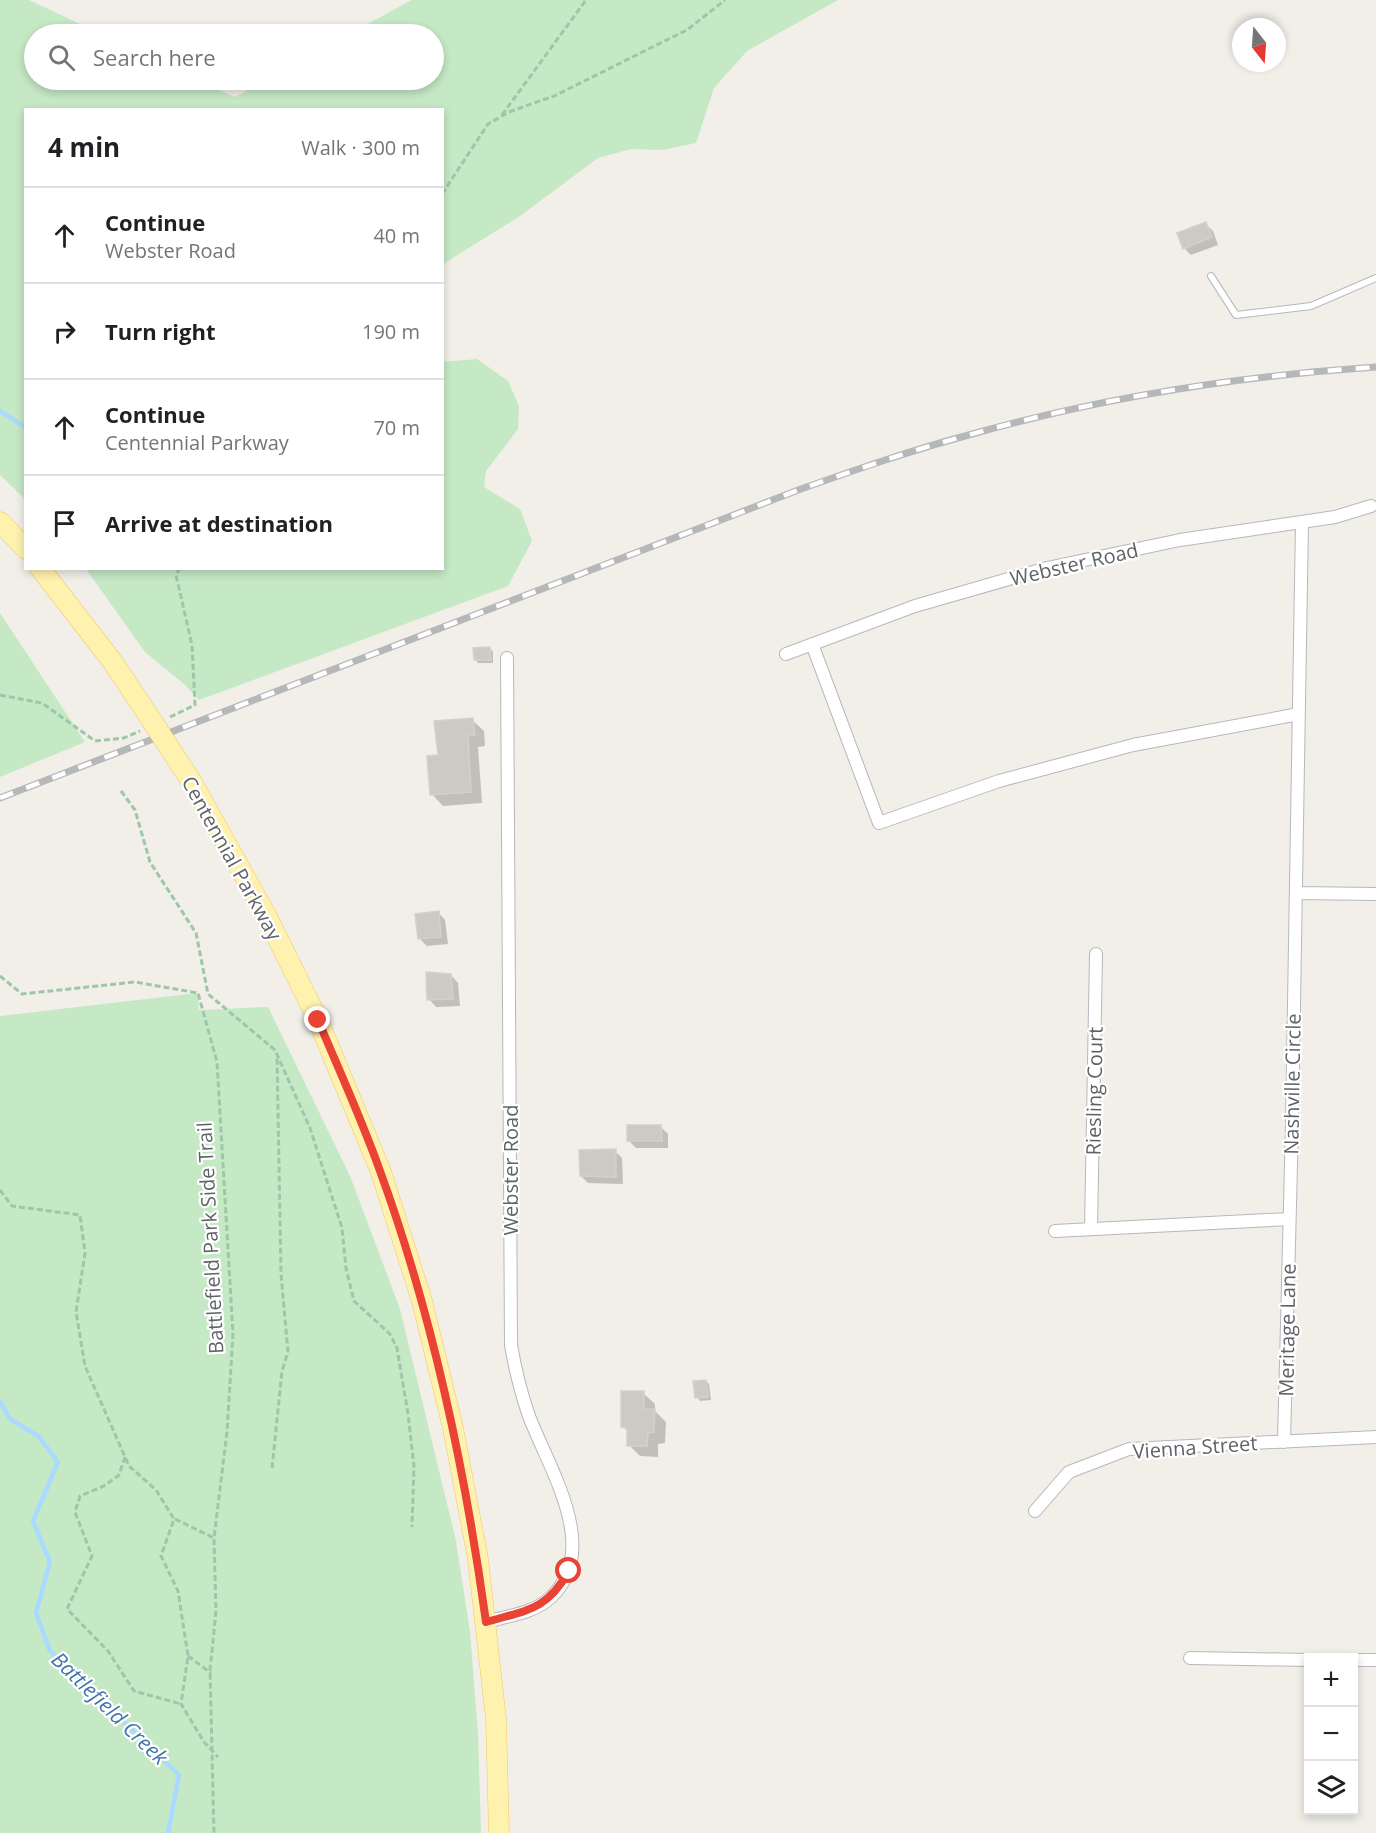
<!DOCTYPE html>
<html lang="en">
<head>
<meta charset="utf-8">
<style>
	body { margin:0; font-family:"Open Sans",sans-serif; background:#f2f2f2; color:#202124 }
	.controls { position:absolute; right:18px; bottom:18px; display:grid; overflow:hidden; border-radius:0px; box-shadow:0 3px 9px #0003 }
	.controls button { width:54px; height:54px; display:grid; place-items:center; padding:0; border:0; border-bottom:2px solid #e0e0e0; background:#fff; color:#202124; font:30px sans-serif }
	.compass { position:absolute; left:1232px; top:18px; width:54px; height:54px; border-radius:50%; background:#fff; box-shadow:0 3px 9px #0003; rotate:163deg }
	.stop { position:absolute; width:18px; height:18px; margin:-14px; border:4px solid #ea4335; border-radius:50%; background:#fff }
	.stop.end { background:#ea4335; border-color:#fff; box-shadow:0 2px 6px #0008 }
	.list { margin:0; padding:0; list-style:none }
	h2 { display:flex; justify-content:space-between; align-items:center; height:78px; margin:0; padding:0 24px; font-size:26px }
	h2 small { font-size:20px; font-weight:400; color:#757577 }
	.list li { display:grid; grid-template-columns:39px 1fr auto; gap:18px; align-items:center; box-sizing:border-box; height:96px; padding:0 24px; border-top:2px solid #e0e0e0 }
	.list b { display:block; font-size:22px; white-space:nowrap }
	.list p { margin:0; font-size:20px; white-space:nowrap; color:#757577 }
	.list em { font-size:20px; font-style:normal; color:#757577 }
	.icon { flex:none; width:33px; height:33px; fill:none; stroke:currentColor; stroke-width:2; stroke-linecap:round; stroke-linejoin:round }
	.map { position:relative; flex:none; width:1376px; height:1833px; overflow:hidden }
	.search { position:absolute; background:#fff; box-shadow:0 3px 9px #0003; left:24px; top:24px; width:420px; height:66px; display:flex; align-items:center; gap:15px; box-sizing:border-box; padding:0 21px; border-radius:33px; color:#757577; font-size:22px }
	.panel { position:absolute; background:#fff; box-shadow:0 3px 9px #0003; left:24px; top:108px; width:420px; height:462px; border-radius:0px }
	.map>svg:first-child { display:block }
	.green { fill:#c5e8c5 }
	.shadow { fill:#0003 }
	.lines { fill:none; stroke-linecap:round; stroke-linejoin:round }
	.stream { stroke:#aadaff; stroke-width:4.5 }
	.building { fill:#cccac5; stroke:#d6d1c6; stroke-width:1.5 }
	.service-casing { stroke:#b5b8bc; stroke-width:8 }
	.minor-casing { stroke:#b5b8bc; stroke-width:14 }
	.primary-casing { stroke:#f2c960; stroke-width:21 }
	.path { stroke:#9cc7a9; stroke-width:3; stroke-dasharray:6 3; stroke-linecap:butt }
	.service { stroke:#fff; stroke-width:6 }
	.minor { stroke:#fff; stroke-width:12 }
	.primary { stroke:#fff2af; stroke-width:20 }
	.rail-casing { stroke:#b6b7b8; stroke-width:7 }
	.rail { stroke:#fff; stroke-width:4.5; stroke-dasharray:14; stroke-linecap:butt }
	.primary-bridge-casing { stroke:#f2c960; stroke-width:21; stroke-linecap:butt }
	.primary-bridge { stroke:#fff2af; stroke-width:20 }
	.route { stroke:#ea4335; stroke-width:8 }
	.labels { text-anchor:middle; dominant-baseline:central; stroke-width:4.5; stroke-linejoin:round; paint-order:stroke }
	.street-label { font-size:20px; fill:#5f6368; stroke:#fff }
	.water-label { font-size:21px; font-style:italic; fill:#4174aa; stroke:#fff }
</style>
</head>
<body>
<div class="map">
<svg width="1376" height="1833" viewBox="0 0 1376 1833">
	<rect width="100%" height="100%" fill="#f1efe8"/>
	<path class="green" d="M0 0H29L101 34H34V80H195L235 97 267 80H434V34H349L412 0H838L747 51 714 88 696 143 663 150 631 149 598 158 520 216 443 264 442 110H26L25 499 0 475Z
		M477 359 508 381 519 406 518 429 486 471 484 487 520 509 532 541 508 586 199 700 184 684 145 652 86 569 442 568 443 362Z
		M0 613 85 742 0 777Z
		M198 993 199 1010 268 1007 350 1176 400 1309 456 1541 470 1632 478 1734 481 1833H0V1016Z"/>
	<path class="shadow" d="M1206 224 1213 231 1218 245 1191 255 1184 248Z
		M490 648 493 652V663H478L475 659Z
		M472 720 484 731 485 746 478 747 482 803 443 806 432 794 440 756Z
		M438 912 445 920 448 944 427 946 420 939Z
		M451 975 458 983 460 1006 436 1007 429 999Z
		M661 1127 668 1134V1148H636L629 1141Z
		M615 1151 622 1158 623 1184 588 1183 581 1176Z
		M706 1381 709 1384 711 1400 700 1401 697 1397Z
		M643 1393 655 1404V1411L666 1422 665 1443 658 1444V1457L640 1456 629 1445 628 1432 623 1426Z"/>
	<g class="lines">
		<path class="stream" d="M0 411 26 428
			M0 1401 9 1418 39 1437 58 1462 33 1521 50 1562 36 1613 50 1651 179 1775 168 1833"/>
	</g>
	<path class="building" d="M1206 222 1212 237 1183 249 1177 233Z
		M490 647 491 660H474L473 648Z
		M473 718 475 735 468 736 471 792 430 795 427 756 438 755 434 721Z
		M439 911 441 937 418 939 415 914Z
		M426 972 451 974 453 999 427 1000Z
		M627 1125H661L662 1141H627Z
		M616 1149V1177L580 1176 579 1150Z
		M706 1380 708 1397 695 1398 693 1381Z
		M621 1391H644V1409H655L654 1432 648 1433 647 1446H627V1428L621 1427Z"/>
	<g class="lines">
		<g class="service-casing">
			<path id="service" d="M1211 276 1236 315 1311 306 1376 278"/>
		</g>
		<g class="minor-casing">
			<path id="minor" d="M812 644 879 823 999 781 1133 745 1299 714
				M786 654 915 606 1047 568 1180 540 1335 517 1371 506
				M1296 893 1376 894
				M1091 1229 1096 954
				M1055 1231 1289 1219
				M1284 1442 1292 1125 1302 522
				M1035 1511 1069 1472 1129 1449 1376 1437
				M486 1622C507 1616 534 1613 550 1598 603 1550 548 1467 529 1416 521 1393 515 1369 511 1345L507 658
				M1190 1658 1308 1660
				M1354 1660H1376"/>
		</g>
		<g class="primary-casing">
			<path id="primary" d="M0 522 26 549
				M40 568 112 661 150 718
				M193 784 266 915 318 1020 381 1172 422 1301 453 1428 478 1559 496 1719 499 1833"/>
		</g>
		<path class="path" d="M502 115 586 0
			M442 194 488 124 509 112 554 96 687 30 725 0
			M0 695 42 703 95 741 124 738 140 731
			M170 717 195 705 192 645 176 575 180 568
			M121 791 135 810 150 862 196 933 208 994 275 1050 310 1128 342 1228 346 1268 354 1301 390 1334 397 1348 408 1414 414 1466 412 1527
			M0 976 22 994 135 982 198 993 217 1062 233 1334 227 1432 214 1538 216 1611 210 1670 214 1833
			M0 1190 12 1206 80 1215 85 1253 76 1312 85 1366 129 1466 156 1490 174 1519 161 1556 178 1591 188 1656 181 1704 204 1742 218 1757
			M125 1457 119 1475 104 1486 80 1496 75 1512 92 1556 67 1609 108 1651 134 1691 181 1704
			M272 1468 282 1371 288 1352 281 1274 277 1056
			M175 1519 214 1538
			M188 1656 211 1673"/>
		<use href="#service" class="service"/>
		<use href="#minor" class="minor"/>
		<use href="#primary" class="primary"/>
		<g class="rail-casing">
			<path id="rail" d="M0 798 801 489C855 470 909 451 965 436 1099 398 1237 376 1376 367"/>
		</g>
		<use href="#rail" class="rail"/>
		<g class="primary-bridge-casing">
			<path id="primary-bridge" d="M150 718 193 784"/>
		</g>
		<use href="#primary-bridge" class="primary-bridge"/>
	</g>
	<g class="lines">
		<path class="route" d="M318 1020C339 1070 362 1120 380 1171 433 1316 465 1469 486 1622 527 1610 546 1611 569 1571"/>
	</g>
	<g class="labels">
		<g class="street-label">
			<text transform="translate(1074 564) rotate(-13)">Webster Road</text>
			<text transform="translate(232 858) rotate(61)">Centennial Parkway</text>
			<text transform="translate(1292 1084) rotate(-89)">Nashville Circle</text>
			<text transform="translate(1094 1091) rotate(-89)">Riesling Court</text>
			<text transform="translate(510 1170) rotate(-90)">Webster Road</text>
			<text transform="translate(210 1238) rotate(-93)">Battlefield Park Side Trail</text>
			<text transform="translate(1287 1330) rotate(-89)">Meritage Lane</text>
			<text transform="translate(1195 1447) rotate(-4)">Vienna Street</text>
		</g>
		<g class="water-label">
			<text transform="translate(110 1708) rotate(44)">Battlefield Creek</text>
		</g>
	</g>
</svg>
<div class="controls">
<button>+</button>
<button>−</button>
<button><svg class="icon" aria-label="layers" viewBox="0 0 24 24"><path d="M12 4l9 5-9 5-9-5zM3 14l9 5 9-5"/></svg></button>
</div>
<svg class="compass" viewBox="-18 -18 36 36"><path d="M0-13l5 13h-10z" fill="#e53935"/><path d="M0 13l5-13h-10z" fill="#757577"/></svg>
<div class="stop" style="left:569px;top:1571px"></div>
<div class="stop end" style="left:318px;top:1020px"></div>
<div class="search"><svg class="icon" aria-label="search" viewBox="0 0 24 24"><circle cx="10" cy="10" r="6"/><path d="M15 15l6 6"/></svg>Search here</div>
<section class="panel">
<h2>4 min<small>Walk · 300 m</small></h2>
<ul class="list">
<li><svg class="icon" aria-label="ahead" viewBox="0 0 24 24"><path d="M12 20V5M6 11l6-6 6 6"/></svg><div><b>Continue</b><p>Webster Road</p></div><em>40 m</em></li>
<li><svg class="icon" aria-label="right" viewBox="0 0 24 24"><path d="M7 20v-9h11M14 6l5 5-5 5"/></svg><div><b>Turn right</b></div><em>190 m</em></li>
<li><svg class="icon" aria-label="ahead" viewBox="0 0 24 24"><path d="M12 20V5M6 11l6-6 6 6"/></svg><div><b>Continue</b><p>Centennial Parkway</p></div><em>70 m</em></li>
<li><svg class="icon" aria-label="arrive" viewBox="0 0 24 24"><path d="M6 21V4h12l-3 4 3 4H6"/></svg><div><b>Arrive at destination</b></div></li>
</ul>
</section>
</div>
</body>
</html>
